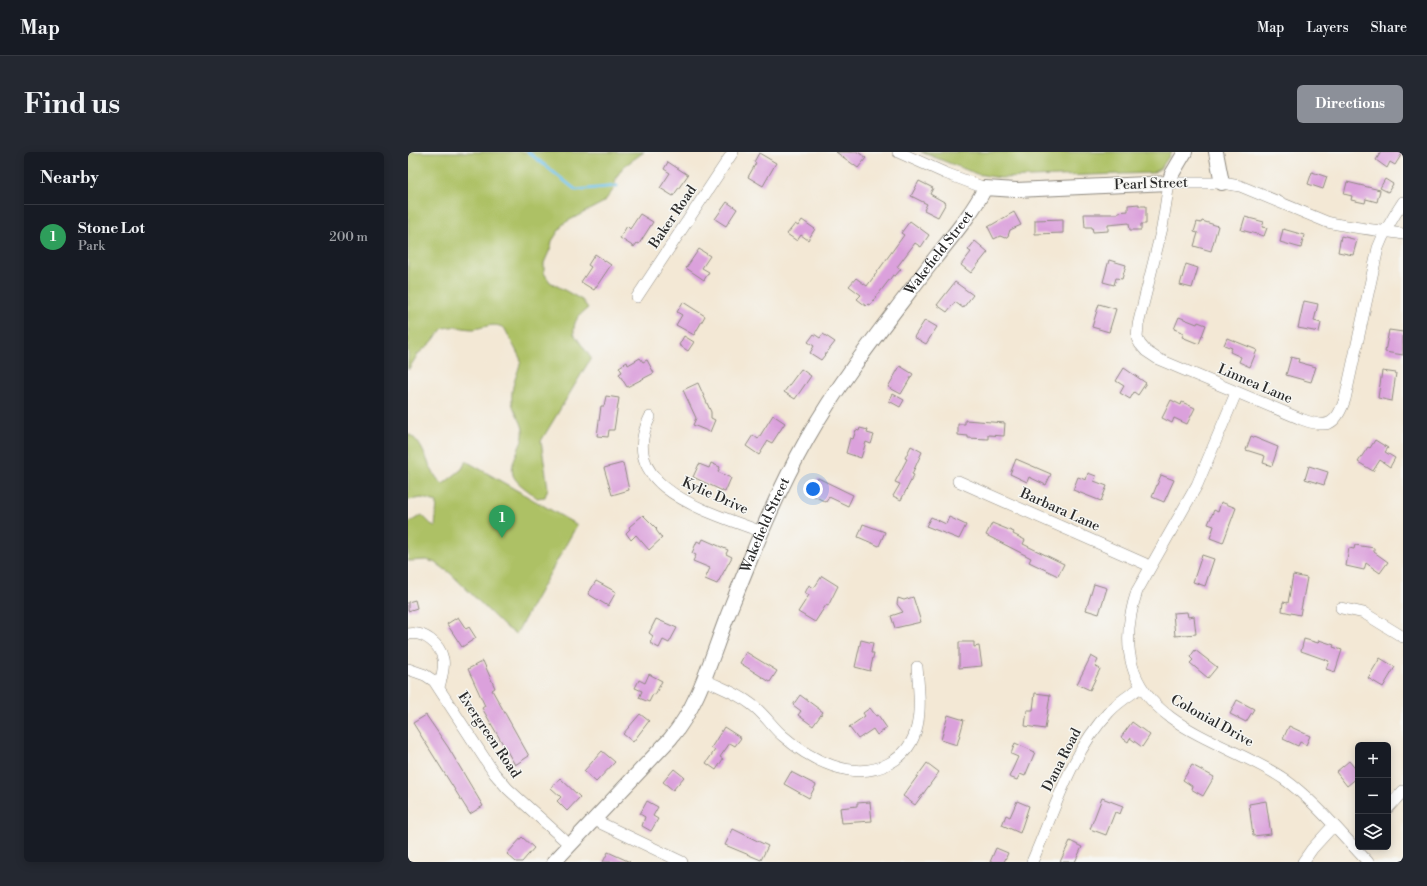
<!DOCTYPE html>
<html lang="en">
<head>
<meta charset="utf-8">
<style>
	body { margin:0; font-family:"Libre Bodoni",serif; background:#242831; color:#f1f3f6 }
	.controls { position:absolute; right:12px; bottom:12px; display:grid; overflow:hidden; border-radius:6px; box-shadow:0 2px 10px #0003 }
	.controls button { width:36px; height:36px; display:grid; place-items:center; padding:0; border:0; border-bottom:1px solid #363941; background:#171b24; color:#f1f3f6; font:20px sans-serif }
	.you { position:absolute; left:405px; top:337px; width:14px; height:14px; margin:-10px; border:3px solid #fff; border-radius:50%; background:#1a73e8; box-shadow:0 0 0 6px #1a73e833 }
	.badge { display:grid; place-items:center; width:26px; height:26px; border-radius:50%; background:#8c9099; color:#fff; font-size:13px; font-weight:700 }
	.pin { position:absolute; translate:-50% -33px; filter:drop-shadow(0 1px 2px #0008) }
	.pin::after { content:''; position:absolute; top:21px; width:14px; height:12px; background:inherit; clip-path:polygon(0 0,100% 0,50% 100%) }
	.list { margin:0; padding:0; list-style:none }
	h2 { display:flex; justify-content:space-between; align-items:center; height:52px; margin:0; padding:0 16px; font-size:17px }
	h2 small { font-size:13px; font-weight:400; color:#9ea1a6 }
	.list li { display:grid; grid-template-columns:26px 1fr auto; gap:12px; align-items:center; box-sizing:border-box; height:64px; padding:0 16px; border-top:1px solid #363941 }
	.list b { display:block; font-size:15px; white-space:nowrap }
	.list p { margin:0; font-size:13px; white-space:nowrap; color:#9ea1a6 }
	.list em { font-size:13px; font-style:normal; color:#9ea1a6 }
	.icon { flex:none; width:22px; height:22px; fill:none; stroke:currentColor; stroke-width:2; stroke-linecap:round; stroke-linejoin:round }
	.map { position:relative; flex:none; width:995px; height:710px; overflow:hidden; border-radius:6px }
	header { display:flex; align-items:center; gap:24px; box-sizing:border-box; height:56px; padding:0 20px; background:#171b24; border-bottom:1px solid #363941 }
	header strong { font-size:19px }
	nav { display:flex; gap:22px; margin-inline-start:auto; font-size:14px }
	.intro { display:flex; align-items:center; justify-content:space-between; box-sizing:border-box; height:96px; padding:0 24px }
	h1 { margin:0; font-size:28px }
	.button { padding:10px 18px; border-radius:6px; background:#8c9099; color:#fff; font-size:14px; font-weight:700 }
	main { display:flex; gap:24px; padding:0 24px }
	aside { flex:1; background:#171b24; border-radius:6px; box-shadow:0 2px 10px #0003 }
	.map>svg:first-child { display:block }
	.green { fill:#adc165; stroke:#6c7648 }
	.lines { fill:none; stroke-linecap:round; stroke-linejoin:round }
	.stream { stroke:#6fc2eb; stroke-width:3 }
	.building { fill:#dba1dc }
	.minor-casing { stroke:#8f8a80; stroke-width:12 }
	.tertiary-casing { stroke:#8f8a80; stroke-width:16 }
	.minor { stroke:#fff; stroke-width:11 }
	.tertiary { stroke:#fff; stroke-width:14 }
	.labels { text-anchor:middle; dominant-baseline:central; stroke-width:3; stroke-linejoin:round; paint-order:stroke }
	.street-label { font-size:14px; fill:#2b2b2b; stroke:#f6f6f2 }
</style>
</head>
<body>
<header>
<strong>Map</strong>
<nav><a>Map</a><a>Layers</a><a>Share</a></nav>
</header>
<div class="intro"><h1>Find us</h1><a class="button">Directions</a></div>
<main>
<aside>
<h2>Nearby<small></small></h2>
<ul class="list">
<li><span class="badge" style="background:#2e9e5b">1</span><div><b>Stone Lot</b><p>Park</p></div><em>200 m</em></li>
</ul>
</aside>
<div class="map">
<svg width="995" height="710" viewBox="0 0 995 710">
	<rect width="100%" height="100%" fill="#f6f6f2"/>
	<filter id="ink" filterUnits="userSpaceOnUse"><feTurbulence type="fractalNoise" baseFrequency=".025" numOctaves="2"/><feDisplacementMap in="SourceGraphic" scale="8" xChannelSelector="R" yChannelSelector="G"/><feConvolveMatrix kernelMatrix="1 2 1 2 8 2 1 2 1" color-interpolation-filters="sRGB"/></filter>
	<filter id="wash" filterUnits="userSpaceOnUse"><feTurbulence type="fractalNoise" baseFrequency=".012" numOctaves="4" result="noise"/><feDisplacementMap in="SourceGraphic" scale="16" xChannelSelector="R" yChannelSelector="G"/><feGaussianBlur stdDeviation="0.9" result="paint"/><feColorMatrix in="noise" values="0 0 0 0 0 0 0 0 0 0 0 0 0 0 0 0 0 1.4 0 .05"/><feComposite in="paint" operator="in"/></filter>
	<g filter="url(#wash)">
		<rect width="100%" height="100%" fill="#f3e8d5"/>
		<path class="green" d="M0 0H236L215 15 208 26 206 37 196 50 160 69 155 72 144 89 143 95 136 111V121L142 130 174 148 180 156C170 164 165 169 166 182L183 206 133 289 140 336 137 345 129 346C122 339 108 332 105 323 101 311 113 296 115 284 117 271 106 262 104 250 102 235 110 222 113 208L97 177C87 169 76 176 65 177 54 177 45 172 34 177L24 190 10 202 0 218Z
			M513 0H764L753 16 744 21 592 26 569 22Z
			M0 282C18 290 19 321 35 332L54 317 58 309 169 373 108 482 96 474 42 421 28 411 19 408 0 409V371L14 363 27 376 29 350 14 346 0 348Z"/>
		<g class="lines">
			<path class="stream" d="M120 0 168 38 209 34"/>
		</g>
		<g id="blocks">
			<path class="building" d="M428 0H450L458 6 450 16Z
				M973 0H995L987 13 982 10 979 16 968 8Z
				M351 1 368 11 355 34 340 25 348 11 346 10Z
				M260 10 280 23 265 44 252 36 262 21 256 17Z
				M904 20 919 25 915 37 900 32Z
				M977 27 985 32 980 40 972 36Z
				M511 29 525 36 522 42 538 51 530 65 516 58 519 52 503 44Z
				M939 30 972 38 969 50 958 47 957 51 943 48 944 44 936 42Z
				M319 50 329 57 318 74 307 67Z
				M731 52V54H738V72H733V78H722L721 71 700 73V79L685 80 684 75H677L676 62H710V60L720 59V53Z
				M606 60 613 73 602 78 600 84 597 86 592 84 586 87 580 75Z
				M232 62 245 70 231 92 229 91 226 95 212 86 219 74 222 77Z
				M837 65 856 70 854 75 859 76 856 84 833 78Z
				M655 67V81L627 82V68Z
				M394 68 407 77 400 88 393 83 389 89 379 82 387 72 390 74Z
				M502 69 521 83 513 95 507 91 489 115 493 117 487 124 485 123 462 153 460 152 458 154 449 147 453 143 441 134 448 126 459 134 496 83 493 81Z
				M794 69 810 74 803 99 786 94 790 81 786 80 789 70 793 71Z
				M875 77 896 83 893 96 872 90Z
				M933 84 949 88 945 103 930 100Z
				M567 89 580 100 563 121 553 113 563 100 560 98Z
				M291 97 302 104 294 116 301 120 296 128 278 116Z
				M187 102 203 113 186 138 173 130 183 115 180 113Z
				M701 108 718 113 714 127 708 126 706 133 695 130Z
				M778 112 790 116 784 136 772 133Z
				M547 130 565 143 555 156 547 150 539 160 529 153Z
				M896 149 910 152 906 169 913 171 911 180 890 176Z
				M275 150 297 164 286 183 268 173 274 163 269 160Z
				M691 152 708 157 701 180 684 175Z
				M771 165 789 172 790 170 798 173 791 192 774 185 776 181 766 177Z
				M517 168 529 175 518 192 506 185Z
				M981 178 995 180V203L977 200Z
				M406 182 412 186 415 182 427 190 413 208 402 201 406 194 400 190Z
				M276 184 286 190 280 199 271 193Z
				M819 186 849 198 842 215 831 210 833 205 822 200 824 196 816 193Z
				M883 205 891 207 890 210 908 215 903 230 878 223Z
				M232 206 235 210 239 208 246 221 219 235 211 222 214 220 211 215 219 210 220 213Z
				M492 214 505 222 493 242 480 235Z
				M716 216 738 231 730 243 726 240 722 247 712 241 716 234 708 229Z
				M393 217 403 224 387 247 376 240Z
				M974 219 988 221 984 249 970 246Z
				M290 231 303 260V266L307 268 302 280 285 273 288 266 275 238Z
				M485 242 496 248 492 255 481 249Z
				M198 244 211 246 206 278H201L200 285 189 284 193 254H196Z
				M763 248 773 253 774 250 787 256 779 272 766 266 764 271 754 266Z
				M365 263 377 271 364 291 360 289 351 303 338 294 345 283 350 287Z
				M557 268 597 271 596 284 580 283V287L560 286V284L550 283V272H557Z
				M452 276 460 278 459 281 466 283 463 292 458 290 453 306 438 301 442 286 445 287 448 278 451 279Z
				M843 284 870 295 864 314 855 311 857 304 838 298Z
				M967 288 980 296 977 300 987 306 982 315 972 308 965 319 950 310 960 295 962 296Z
				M503 294 514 300 504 322 506 323 493 348 485 344 492 332 487 330 499 307 497 306Z
				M608 307 643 322 638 333 621 325 619 330 602 322Z
				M215 311 221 338 204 343 196 316Z
				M303 311 312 315 310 320 323 326 317 340 285 325 291 312 301 316Z
				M901 314 920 320 916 333 897 327Z
				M680 321 688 324 686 329 699 334 693 349 665 338 670 325 678 328Z
				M753 323 766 328 756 350 744 345Z
				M410 326 445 343 440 354 421 345 418 350 402 342Z
				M813 350 828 356 815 391 802 386 806 374 800 372 806 358 810 360Z
				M235 363 249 377 248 378 254 386 241 398 228 383 223 388 218 381 222 377 221 375Z
				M523 365 538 372 541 365 558 373 551 387 518 374Z
				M584 371 606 380 605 382 617 388 615 392 656 412 650 424 621 410 623 406 578 383Z
				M455 372 477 380 471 394 450 385Z
				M295 387 320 398 318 402 324 405 309 432 297 427 302 416 285 409 288 403 284 401 289 389 293 391Z
				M947 393 966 396V400L980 410 972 421 958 411 956 418 938 414 941 396 946 397Z
				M794 403 806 407 797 434 785 430Z
				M885 423 899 426 892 463 874 459 875 450 880 451Z
				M414 424 430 434 420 454 418 453 407 470 390 460 401 443 397 441 401 433 406 436Z
				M188 429 208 440 200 454 180 442Z
				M686 432 699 436 691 462 678 458Z
				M505 445 513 470 487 476 483 464 495 460 489 452 490 446 496 448Z
				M7 448 9 456 0 459V450Z
				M779 460 780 465 786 464 788 482 767 484 765 461Z
				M50 465 58 477 61 475 68 486 54 495 39 472Z
				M248 467 269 476 261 491 255 488 251 496 242 491 245 484 241 481Z
				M896 487 910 491 911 488 926 493 925 495 934 498 927 520 918 517 921 509 893 499Z
				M453 488 465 491 463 501H466L462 519 447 515Z
				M551 490H566V495L571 494 574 514 551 516Z
				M787 498 809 515 800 526 782 511 785 508 782 505Z
				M338 500 369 519 362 530 332 511Z
				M683 504 690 508 687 514 692 517 682 538 669 532Z
				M972 506 987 515 975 535 960 526Z
				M75 509 87 536 84 538 121 604 107 613 74 556 77 554 60 517Z
				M241 522 254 529 247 543 245 542 241 550 231 546 234 539 227 536 231 528 237 531Z
				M627 541 642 543 637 577 617 574 619 558H625Z
				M392 543 415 560 405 574 390 563 393 559 385 553Z
				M829 548 846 557 838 570 822 562Z
				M462 556 468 564 470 563 479 576 469 583 465 577 450 587 441 575 457 564 455 561Z
				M232 562 241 569 225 590 215 582Z
				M18 563 40 595 75 654 62 662 5 571Z
				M540 563 556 568 549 593 533 588Z
				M724 570 742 583 734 595 722 586 720 590 713 585Z
				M881 574 902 584 898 593 892 590 890 594 875 587Z
				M316 575 333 586 327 594 322 591 312 605 315 607 308 618 298 611 307 598 303 596Z
				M607 591 627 600 617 624 612 622 609 628 601 625 610 605 603 602Z
				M194 599 207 610 188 630 176 619Z
				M941 609 950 620V625L939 634 928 620Z
				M519 611 531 620 507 653 495 644Z
				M784 613 806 625 795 644 783 637 784 634 775 628Z
				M266 617 276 625 265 638 255 630Z
				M383 620 408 633 401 646 376 632Z
				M152 626 172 645 159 659 149 649 153 645 143 636Z
				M694 646 715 654 712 662 707 660 698 683 682 677Z
				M239 649 250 655 245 664 250 667 243 679 234 674 237 665 232 662Z
				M609 649 621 654 612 681 594 673 598 663 602 665Z
				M858 649 863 682 845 684 841 652Z
				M462 650 464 669 434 671 432 656 449 654V651Z
				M325 677 360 694 353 708 317 693Z
				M114 685 126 696 114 710H108L99 702Z
				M662 689 674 695 667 710H652Z
				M588 696 600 701 596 710H582Z
				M200 700 222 710H195Z"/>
		</g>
	</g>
	<g filter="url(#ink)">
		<use href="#blocks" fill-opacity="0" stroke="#8f8a80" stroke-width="1"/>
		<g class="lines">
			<g class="minor-casing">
				<path id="minor" d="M490 0 537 21 577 36
					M995 50C985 65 976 80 970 96L937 247C928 274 919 277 893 267L750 207 738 199 732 192 729 186 730 173 754 76 761 31H814L832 34 919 70C944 76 970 78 995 82
					M229 145 325 0
					M828 241 789 333 729 439C721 463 717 487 724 513 741 577 827 593 876 627 908 650 933 682 960 710
					M242 265C206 337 306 361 354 380
					M550 329 742 414
					M933 456 956 461 995 485
					M0 482C16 479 32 492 35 507 37 516 33 527 31 535
					M0 517 17 523 26 529 86 621 100 637 162 693
					M295 527C311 535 329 541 343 552 356 561 364 575 375 584 402 608 445 630 480 612 518 593 512 551 509 515
					M980 656 995 639
					M186 668 274 710
					M624 710C646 660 663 600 701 560 710 550 722 543 733 535
					M895 710 904 697 925 674"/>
			</g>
			<g class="tertiary-casing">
				<g id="tertiary">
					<path d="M808 0 814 31"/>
					<path id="s1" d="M146 710 262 587C291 553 303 506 319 465 343 405 367 343 399 287 434 225 478 171 521 114 540 89 563 64 577 36L608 38 761 31 764 22 777 0"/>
				</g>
			</g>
			<use href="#minor" class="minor"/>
			<use href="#tertiary" class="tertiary"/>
		</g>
	</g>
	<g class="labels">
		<g class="street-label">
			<text transform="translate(743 32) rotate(-2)">Pearl Street</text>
			<text transform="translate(265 65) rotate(-56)">Baker Road</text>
			<text stroke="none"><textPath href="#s1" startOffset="728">Wakefield Street</textPath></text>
			<text transform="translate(847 232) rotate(23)">Linnea Lane</text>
			<text transform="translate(307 344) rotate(24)">Kylie Drive</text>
			<text transform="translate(652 358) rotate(24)">Barbara Lane</text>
			<text stroke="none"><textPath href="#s1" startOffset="404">Wakefield Street</textPath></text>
			<text transform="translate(804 569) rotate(29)">Colonial Drive</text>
			<text transform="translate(81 583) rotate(56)">Evergreen Road</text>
			<text transform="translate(654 608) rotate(-63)">Dana Road</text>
		</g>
	</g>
</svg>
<div class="controls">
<button>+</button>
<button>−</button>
<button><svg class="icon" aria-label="layers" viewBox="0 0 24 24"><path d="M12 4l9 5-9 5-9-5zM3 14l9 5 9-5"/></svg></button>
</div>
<div class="you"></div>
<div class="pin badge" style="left:94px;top:386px;background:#2e9e5b">1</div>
</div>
</main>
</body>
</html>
